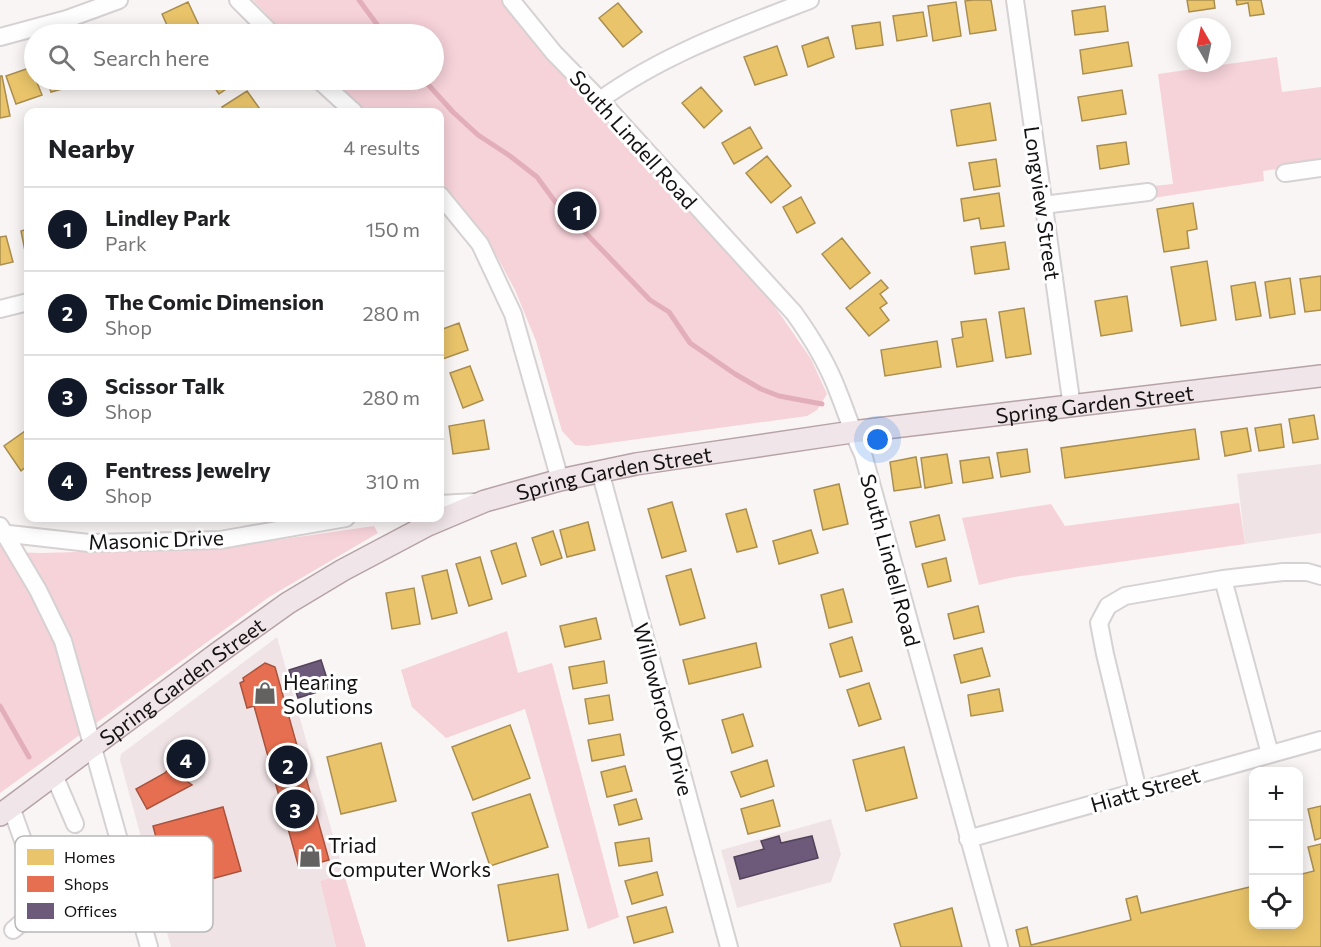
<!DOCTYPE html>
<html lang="en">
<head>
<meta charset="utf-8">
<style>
	body { margin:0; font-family:Commissioner,sans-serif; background:#f6f6f6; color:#202124 }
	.controls { position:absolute; right:18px; bottom:18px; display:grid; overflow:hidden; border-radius:12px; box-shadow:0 3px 15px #0003 }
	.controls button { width:54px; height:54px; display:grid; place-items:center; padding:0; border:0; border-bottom:2px solid #e0e0e0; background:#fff; color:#202124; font:30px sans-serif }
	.compass { position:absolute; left:1177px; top:18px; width:54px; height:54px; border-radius:50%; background:#fff; box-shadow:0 3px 15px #0003; rotate:351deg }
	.you { position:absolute; left:878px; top:440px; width:21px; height:21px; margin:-15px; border:4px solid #fff; border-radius:50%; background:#1a73e8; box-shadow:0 0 0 9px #1a73e833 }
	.badge { display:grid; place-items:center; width:39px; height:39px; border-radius:50%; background:#111827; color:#fff; font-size:20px; font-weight:700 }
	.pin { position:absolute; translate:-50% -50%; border:3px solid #fff; box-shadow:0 2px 6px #0006 }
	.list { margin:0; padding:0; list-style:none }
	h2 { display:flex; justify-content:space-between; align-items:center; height:78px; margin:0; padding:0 24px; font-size:26px }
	h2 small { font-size:20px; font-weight:400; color:#757577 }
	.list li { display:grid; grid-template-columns:39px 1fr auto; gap:18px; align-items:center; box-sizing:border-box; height:84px; padding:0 24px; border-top:2px solid #e0e0e0 }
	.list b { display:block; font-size:22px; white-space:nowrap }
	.list p { margin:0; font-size:20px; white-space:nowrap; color:#757577 }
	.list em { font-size:20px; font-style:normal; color:#757577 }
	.icon { flex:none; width:33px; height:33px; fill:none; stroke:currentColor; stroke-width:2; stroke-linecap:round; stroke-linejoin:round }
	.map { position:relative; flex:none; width:1321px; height:947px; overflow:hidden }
	.search { position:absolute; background:#fff; box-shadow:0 3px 15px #0003; left:24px; top:24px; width:420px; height:66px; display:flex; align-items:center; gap:15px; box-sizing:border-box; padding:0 21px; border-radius:33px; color:#757577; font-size:22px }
	.panel { position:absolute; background:#fff; box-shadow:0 3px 15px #0003; left:24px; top:108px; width:420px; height:414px; border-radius:12px }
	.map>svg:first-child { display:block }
	.built { fill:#f0e3e5 }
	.green { fill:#f6d2d9 }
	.homes { fill:#e9c46a; stroke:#a98e4f; stroke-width:1.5 }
	.shops { fill:#e76f51; stroke:#a8533e; stroke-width:1.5 }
	.offices { fill:#6d597a; stroke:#52435a; stroke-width:1.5 }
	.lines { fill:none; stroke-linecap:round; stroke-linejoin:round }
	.stream { stroke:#e2aeb9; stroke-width:5 }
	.minor-casing { stroke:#d6d1d2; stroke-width:20 }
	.major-casing { stroke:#b6a3a7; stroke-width:24 }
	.minor { stroke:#fefefe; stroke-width:16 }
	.major { stroke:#f0e5e8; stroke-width:21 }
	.labels { text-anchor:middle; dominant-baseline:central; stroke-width:6; stroke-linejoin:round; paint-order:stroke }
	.street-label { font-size:21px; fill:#141111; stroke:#fff }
	.poi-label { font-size:21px; fill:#141111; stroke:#fff; text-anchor:start }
	.key { fill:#fff; stroke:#b8b8b8; stroke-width:1.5 }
	.key-label { font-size:16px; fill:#141111 }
</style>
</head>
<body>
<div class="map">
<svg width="1321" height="947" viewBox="0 0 1321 947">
	<rect width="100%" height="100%" fill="#faf5f5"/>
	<path class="built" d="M1321 464V533L1245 544 1237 474Z
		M277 637 344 874 320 881 336 947H171L120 760 121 754Z
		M831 819 841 854 831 882 737 908 721 850Z"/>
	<path class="green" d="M253 0H502L564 76 771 301 811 359 827 394 817 410 807 416 587 446 575 445 562 431 536 341 515 290 487 238 440 180V112H367L331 80H434V34H284Z
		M1277 57 1282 92 1321 87V163L1263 171 1264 181 1153 198 1152 186 1173 184 1158 74Z
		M1239 503 1245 544 1014 577 979 585 962 518 1051 504 1065 526Z
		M374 526 378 533 269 597 0 793V541L7 552 41 553 222 548Z
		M507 631 518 673 552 663 619 917 588 929 525 709 446 738 412 707 401 670Z
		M344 874 366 947H336L320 881Z"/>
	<path class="homes" d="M973 0H991L996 30 970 34 965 1Z
		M1187 0H1214L1215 8 1189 12Z
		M1236 0H1261L1264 14 1250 16 1248 3 1237 5Z
		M188 2 203 34H171L162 14Z
		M956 2 961 36 933 41 928 6Z
		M618 3 642 32 623 47 599 18Z
		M1105 6 1108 31 1075 35 1072 11Z
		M923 12 927 36 897 41 893 16Z
		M880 22 883 45 856 49 852 26Z
		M828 37 834 57 808 67 802 46Z
		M1128 42 1132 66 1083 74 1080 50Z
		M777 46 787 75 755 85 744 57Z
		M32 67 34 80H36L42 95 16 104 6 76Z
		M0 76H2L10 116 0 118Z
		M47 80H76L77 85 51 92Z
		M209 80H239L219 94Z
		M701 87 722 111 704 128 682 103Z
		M1122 90 1126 114 1082 121 1078 97Z
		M247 91 262 112H226L222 107Z
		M990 103 996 140 957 146 951 110Z
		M750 127 762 148 734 164 722 143Z
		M1126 142 1129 164 1100 169 1097 146Z
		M767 156 791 186 771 203 746 173Z
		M996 159 1000 186 974 190 969 163Z
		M999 193 1004 226 981 229 979 218 964 221 961 199Z
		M801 197 815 223 797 233 783 207Z
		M1193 203 1197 229 1187 231 1189 248 1164 252 1157 209Z
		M28 229V255L26 256 21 231Z
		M6 236 13 262 0 265V237Z
		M842 238 870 273 850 289 822 254Z
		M1005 242 1009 269 975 274 971 247Z
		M1207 261 1216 320 1181 326 1171 267Z
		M1321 276V310L1305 312 1300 279Z
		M1290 278 1295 314 1270 318 1265 282Z
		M881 280 888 288 880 294 887 303 880 308 889 320 869 336 846 308Z
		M1255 282 1261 316 1236 320 1231 286Z
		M1127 296 1132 331 1101 336 1095 301Z
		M1024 308 1031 354 1006 358 999 312Z
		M986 319 993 361 957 367 952 339 963 337 961 322Z
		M459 323 468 350 440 360V330Z
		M937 341 941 367 885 376 881 350Z
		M470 366 483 400 463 408 450 373Z
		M1314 415 1318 439 1293 443 1289 419Z
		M484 420 489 449 453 454 449 426Z
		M1281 424 1284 447 1259 451 1255 428Z
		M1247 428 1251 451 1225 456 1221 432Z
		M28 429V465L21 471 4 446Z
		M1195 429 1199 459 1065 478 1061 448Z
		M1027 449 1030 472 1001 477 997 453Z
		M947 454 952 483 925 488 921 458Z
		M916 457 921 487 894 491 890 462Z
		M989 457 993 478 963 483 960 461Z
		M839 484 848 524 823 530 814 490Z
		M672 502 686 551 662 558 648 509Z
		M746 509 757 547 737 552 726 514Z
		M939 515 945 540 916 547 910 522Z
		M588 522 595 550 567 557 560 530Z
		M811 530 818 553 779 564 773 541Z
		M553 531 562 558 541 565 532 538Z
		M516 543 526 576 502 584 491 551Z
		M480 557 492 599 469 606 456 564Z
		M946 558 951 581 928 587 922 564Z
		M691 569 705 618 680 625 666 576Z
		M447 570 457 613 432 619 422 576Z
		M414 588 420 624 392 629 386 593Z
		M843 589 852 622 829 628 821 595Z
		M978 606 984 632 954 639 948 614Z
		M596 618 601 639 565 647 560 626Z
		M852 637 862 671 840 677 830 644Z
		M756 643 761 667 689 684 683 660Z
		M982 648 990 676 961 683 954 655Z
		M604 661 607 683 573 689 569 667Z
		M869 683 881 719 859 726 847 690Z
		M999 689 1003 711 971 716 968 695Z
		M609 695 613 720 589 724 585 699Z
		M743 714 753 746 732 753 722 720Z
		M510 725 530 778 473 800 452 747Z
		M620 734 624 755 592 761 588 740Z
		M381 743 396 801 341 814 327 757Z
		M904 747 917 798 866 811 853 760Z
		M767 760 774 786 741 797 731 772Z
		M625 766 632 791 607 797 601 772Z
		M530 794 548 847 490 866 472 813Z
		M636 799 642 819 619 825 614 805Z
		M773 800 780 826 748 834 741 809Z
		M1321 806V838L1315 840 1308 809Z
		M649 838 652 861 619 866 615 843Z
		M1321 844V947H1020L1016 930 1027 927 1031 945 1131 920 1126 899 1137 896 1141 913 1254 886V924H1298V875L1314 871 1308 847Z
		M657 872 663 895 632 904 625 881Z
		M558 874 568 930 508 941 498 885Z
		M666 907 673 932 634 943 627 917Z
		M952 908 962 947H901L894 924Z"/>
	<path class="shops" d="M265 663 275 667 329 860 299 868 254 706 247 708 240 683 244 681 243 678Z
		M190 744 204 755 184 779 192 785 147 809 136 789 165 773Z
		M223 807 241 871 170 890 153 826Z"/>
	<path class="offices" d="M321 660 330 688 298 698 289 670Z
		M779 836 781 843 812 836 818 858 740 879 734 857 764 849 761 841Z"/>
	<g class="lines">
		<path class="stream" d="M359 0 384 34
			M424 80 453 112 478 135 510 156 537 177 570 222 578 225 650 300 669 312 690 343 735 374 761 389 779 396 822 404
			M0 706 29 757"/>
		<g class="minor-casing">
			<path id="minor" d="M238 0 272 34
				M511 0 554 53 600 100 794 313C812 338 828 364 839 394 847 414 853 434 863 454L999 947
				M1015 0 1072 407
				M0 37 67 19 119 0
				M319 80 354 112
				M600 100C664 54 737 28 810 0
				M1285 173 1321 168
				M440 195 480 244 513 314 560 480
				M1043 205 1148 192
				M0 309 28 302
				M600 471 729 947
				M440 504 475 502
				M0 526 38 590 63 641 149 947
				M0 533 89 543 220 540 346 518
				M1223 579 1270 754
				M54 775 75 824
				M1138 791 1105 654 1099 623 1108 606 1125 596 1223 579 1283 572H1307L1321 576
				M11 807 45 902 13 930
				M968 839 1321 740"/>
		</g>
		<g class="major-casing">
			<g id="major">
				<path id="s1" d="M0 815 218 653 288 603 343 570 428 525 485 501 560 480 636 464 852 432 1321 376"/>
			</g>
		</g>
		<use href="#minor" class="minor"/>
		<use href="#major" class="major"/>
	</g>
	<defs>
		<g id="shop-bare" transform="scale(1.8)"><path d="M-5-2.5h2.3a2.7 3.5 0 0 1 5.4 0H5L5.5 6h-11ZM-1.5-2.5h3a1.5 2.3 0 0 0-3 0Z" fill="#646161" stroke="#fff" stroke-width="2.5" paint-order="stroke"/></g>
	</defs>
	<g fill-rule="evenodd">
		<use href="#shop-bare" x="265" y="693"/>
		<use href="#shop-bare" x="310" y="856"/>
	</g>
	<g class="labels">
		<g class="street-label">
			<text transform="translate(634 139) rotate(48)">South Lindell Road</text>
			<text transform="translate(1043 203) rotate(82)">Longview Street</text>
			<text stroke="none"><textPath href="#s1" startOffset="1198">Spring Garden Street</textPath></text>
			<text stroke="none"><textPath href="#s1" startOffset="712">Spring Garden Street</textPath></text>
			<text transform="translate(156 539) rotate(-2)">Masonic Drive</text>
			<text transform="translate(891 560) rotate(75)">South Lindell Road</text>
			<text stroke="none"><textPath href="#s1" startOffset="226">Spring Garden Street</textPath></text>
			<text transform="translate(664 709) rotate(75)">Willowbrook Drive</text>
			<text transform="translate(1145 789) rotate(-16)">Hiatt Street</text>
		</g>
		<g class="poi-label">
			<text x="283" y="681">Hearing<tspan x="283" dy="24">Solutions</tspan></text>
			<text x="328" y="844">Triad<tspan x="328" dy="24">Computer Works</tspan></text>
		</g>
	</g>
	<rect x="15" y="836" width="198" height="96" rx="9" class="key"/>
	<rect x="27" y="849" width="27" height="16" fill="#e9c46a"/>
	<rect x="27" y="876" width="27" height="16" fill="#e76f51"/>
	<rect x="27" y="903" width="27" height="16" fill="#6d597a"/>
	<g class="key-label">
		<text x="64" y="863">Homes</text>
		<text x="64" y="890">Shops</text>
		<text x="64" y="917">Offices</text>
	</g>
</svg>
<div class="controls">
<button>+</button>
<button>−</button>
<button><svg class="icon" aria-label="locate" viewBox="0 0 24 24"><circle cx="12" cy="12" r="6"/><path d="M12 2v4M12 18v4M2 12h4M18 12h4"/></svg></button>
</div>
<svg class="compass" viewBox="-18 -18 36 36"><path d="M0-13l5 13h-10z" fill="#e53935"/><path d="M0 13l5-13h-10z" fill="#757577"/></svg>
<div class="you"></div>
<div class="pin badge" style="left:577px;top:211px">1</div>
<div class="pin badge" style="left:288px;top:765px">2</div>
<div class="pin badge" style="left:295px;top:809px">3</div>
<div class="pin badge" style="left:186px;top:759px">4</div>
<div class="search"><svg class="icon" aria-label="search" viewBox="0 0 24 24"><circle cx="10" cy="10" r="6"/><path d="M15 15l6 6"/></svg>Search here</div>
<section class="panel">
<h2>Nearby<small>4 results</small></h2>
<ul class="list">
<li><span class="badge">1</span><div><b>Lindley Park</b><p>Park</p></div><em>150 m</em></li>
<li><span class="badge">2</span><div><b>The Comic Dimension</b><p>Shop</p></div><em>280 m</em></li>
<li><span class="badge">3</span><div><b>Scissor Talk</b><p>Shop</p></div><em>280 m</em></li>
<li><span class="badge">4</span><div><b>Fentress Jewelry</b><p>Shop</p></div><em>310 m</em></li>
</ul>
</section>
</div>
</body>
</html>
